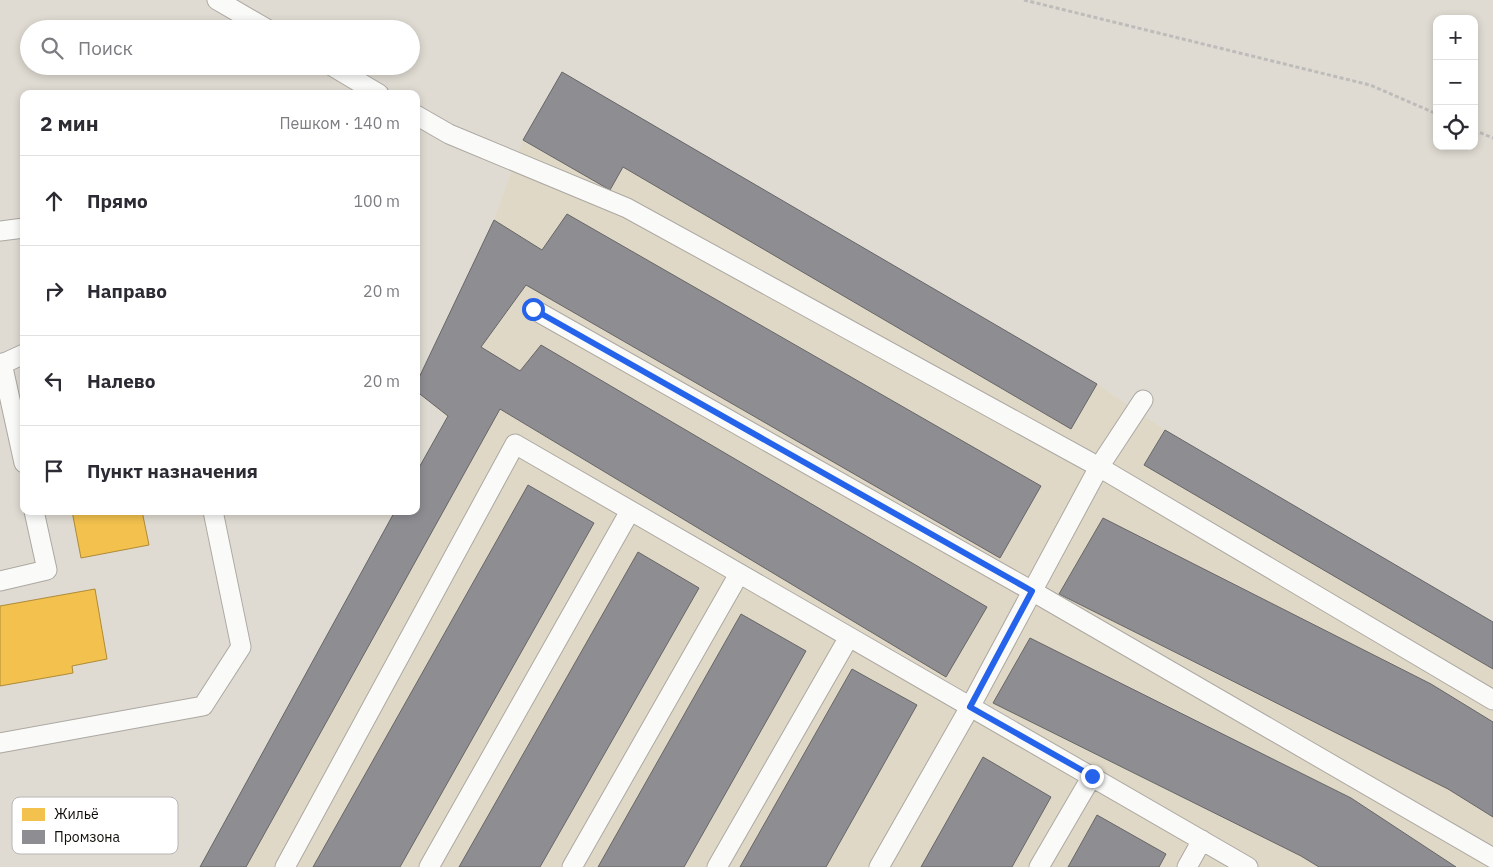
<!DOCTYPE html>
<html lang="ru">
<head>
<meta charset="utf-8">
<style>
	body { margin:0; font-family:"IBM Plex Sans",sans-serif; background:#f7f7f7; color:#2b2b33 }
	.controls { position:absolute; right:15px; top:15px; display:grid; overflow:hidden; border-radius:10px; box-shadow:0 2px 8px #0003 }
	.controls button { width:45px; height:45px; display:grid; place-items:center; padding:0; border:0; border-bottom:1px solid #e1e1e2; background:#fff; color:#2b2b33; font:25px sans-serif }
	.stop { position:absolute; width:15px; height:15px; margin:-11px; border:4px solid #2563eb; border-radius:50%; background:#fff }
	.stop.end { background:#2563eb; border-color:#fff; box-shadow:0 1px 5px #0008 }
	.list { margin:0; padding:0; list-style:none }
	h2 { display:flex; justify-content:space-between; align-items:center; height:65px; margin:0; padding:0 20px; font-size:21px }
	h2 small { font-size:16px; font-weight:400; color:#7c7c81 }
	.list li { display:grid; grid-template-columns:32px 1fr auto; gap:15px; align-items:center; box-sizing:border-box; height:90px; padding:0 20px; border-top:1px solid #e1e1e2 }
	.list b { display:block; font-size:19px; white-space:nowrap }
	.list em { font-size:16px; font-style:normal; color:#7c7c81 }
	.icon { flex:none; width:28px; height:28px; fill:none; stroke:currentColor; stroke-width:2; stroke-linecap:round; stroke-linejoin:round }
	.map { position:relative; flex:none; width:1493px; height:867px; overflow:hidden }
	.search { position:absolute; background:#fff; box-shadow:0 2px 8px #0003; left:20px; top:20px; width:400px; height:55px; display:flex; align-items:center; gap:12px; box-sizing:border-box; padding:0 18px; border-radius:28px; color:#7c7c81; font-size:19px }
	.panel { position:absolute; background:#fff; box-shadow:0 2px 8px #0003; left:20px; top:90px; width:400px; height:425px; border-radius:10px }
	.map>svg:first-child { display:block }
	.built { fill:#e0d8c6 }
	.homes { fill:#f2c14e; stroke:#ae8b38 }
	.industry { fill:#8d8d92; stroke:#676668 }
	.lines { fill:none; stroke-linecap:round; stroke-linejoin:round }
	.service-casing { stroke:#aca8a2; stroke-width:21 }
	.path { stroke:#bebcba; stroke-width:3; stroke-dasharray:4 2.5; stroke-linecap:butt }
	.service { stroke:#fafaf8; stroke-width:19 }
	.route { stroke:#2563eb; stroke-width:6 }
	.key { fill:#fff; stroke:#b7b6b4; stroke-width:1 }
	.key-label { font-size:14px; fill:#0e0c06 }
</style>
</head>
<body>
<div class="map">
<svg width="1493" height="867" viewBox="0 0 1493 867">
	<rect width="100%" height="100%" fill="#dfdbd2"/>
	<path class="built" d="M562 72 1097 384 1165 430 1493 622V867H200L397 511H416L448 418 416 391V384L494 220 523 140Z"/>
	<path class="homes" d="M72 511H142L149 545 81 558Z
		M95 589 107 659 72 666 73 673 0 686V606Z"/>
	<path class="industry" d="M562 72 1097 384 1071 429 623 167 610 190 523 140Z
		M567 214 1041 486 1000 558 526 285 481 347 520 371 541 345 987 607 946 677 500 409 246 867H200L395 511H416V473L448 416 416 391V384L494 220 542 250Z
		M1165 430 1493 622V669L1144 465Z
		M528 485 594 523 400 867H313Z
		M1103 518 1431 684 1493 722V817L1448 789 1059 594Z
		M638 552 699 588 540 867H459Z
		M741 614 806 651 684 867H598Z
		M1030 638 1351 798 1456 867H1319L1301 856 993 703Z
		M852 669 917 705 826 867H740Z
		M983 757 1051 797 1012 867H921Z
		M1097 815 1166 854 1159 867H1068Z"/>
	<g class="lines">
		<g class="service-casing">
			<path id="service" d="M217 0 267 29
				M332 66 379 94
				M416 115 449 134 627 208 1099 467 1493 700
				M0 231 24 228
				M533 309 1032 591 1493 858
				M2 363 24 463
				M0 365 24 354
				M0 581 47 570 34 511
				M0 743 203 706 241 647 213 511
				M285 867 515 444 1248 867
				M429 867 630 511
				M572 867 739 574
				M717 867 849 637
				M879 867 970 707 1099 467 1143 400
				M1039 867 1092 776
				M1187 867 1202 840"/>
		</g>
		<path class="path" d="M1024 0 1370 85 1437 114
			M1474 130 1493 138"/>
		<use href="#service" class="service"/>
	</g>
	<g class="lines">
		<path class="route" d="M533 309 1032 591 970 707 1092 776"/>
	</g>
	<rect x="12" y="797" width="166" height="57" rx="8" class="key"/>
	<rect x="22" y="808" width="23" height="13" fill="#f2c14e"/>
	<rect x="22" y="830" width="23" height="14" fill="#8d8d92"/>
	<g class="key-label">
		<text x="54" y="819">Жильё</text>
		<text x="54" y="842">Промзона</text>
	</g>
</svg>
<div class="controls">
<button>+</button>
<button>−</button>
<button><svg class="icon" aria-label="locate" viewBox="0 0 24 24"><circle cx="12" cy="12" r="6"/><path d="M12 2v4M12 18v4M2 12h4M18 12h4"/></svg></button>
</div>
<div class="stop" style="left:533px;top:309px"></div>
<div class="stop end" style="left:1092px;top:776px"></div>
<div class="search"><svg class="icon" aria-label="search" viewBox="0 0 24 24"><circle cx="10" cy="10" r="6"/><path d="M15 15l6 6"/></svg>Поиск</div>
<section class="panel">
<h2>2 мин<small>Пешком · 140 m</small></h2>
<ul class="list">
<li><svg class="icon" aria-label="ahead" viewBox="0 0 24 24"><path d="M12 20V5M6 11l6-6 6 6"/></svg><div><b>Прямо</b></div><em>100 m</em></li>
<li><svg class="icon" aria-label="right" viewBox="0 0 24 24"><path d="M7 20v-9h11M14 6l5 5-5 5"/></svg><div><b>Направо</b></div><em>20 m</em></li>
<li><svg class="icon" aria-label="left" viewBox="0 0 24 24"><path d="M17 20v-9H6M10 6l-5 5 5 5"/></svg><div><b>Налево</b></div><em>20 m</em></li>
<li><svg class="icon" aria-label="arrive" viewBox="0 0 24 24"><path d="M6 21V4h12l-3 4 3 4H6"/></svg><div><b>Пункт назначения</b></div></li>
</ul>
</section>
</div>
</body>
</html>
